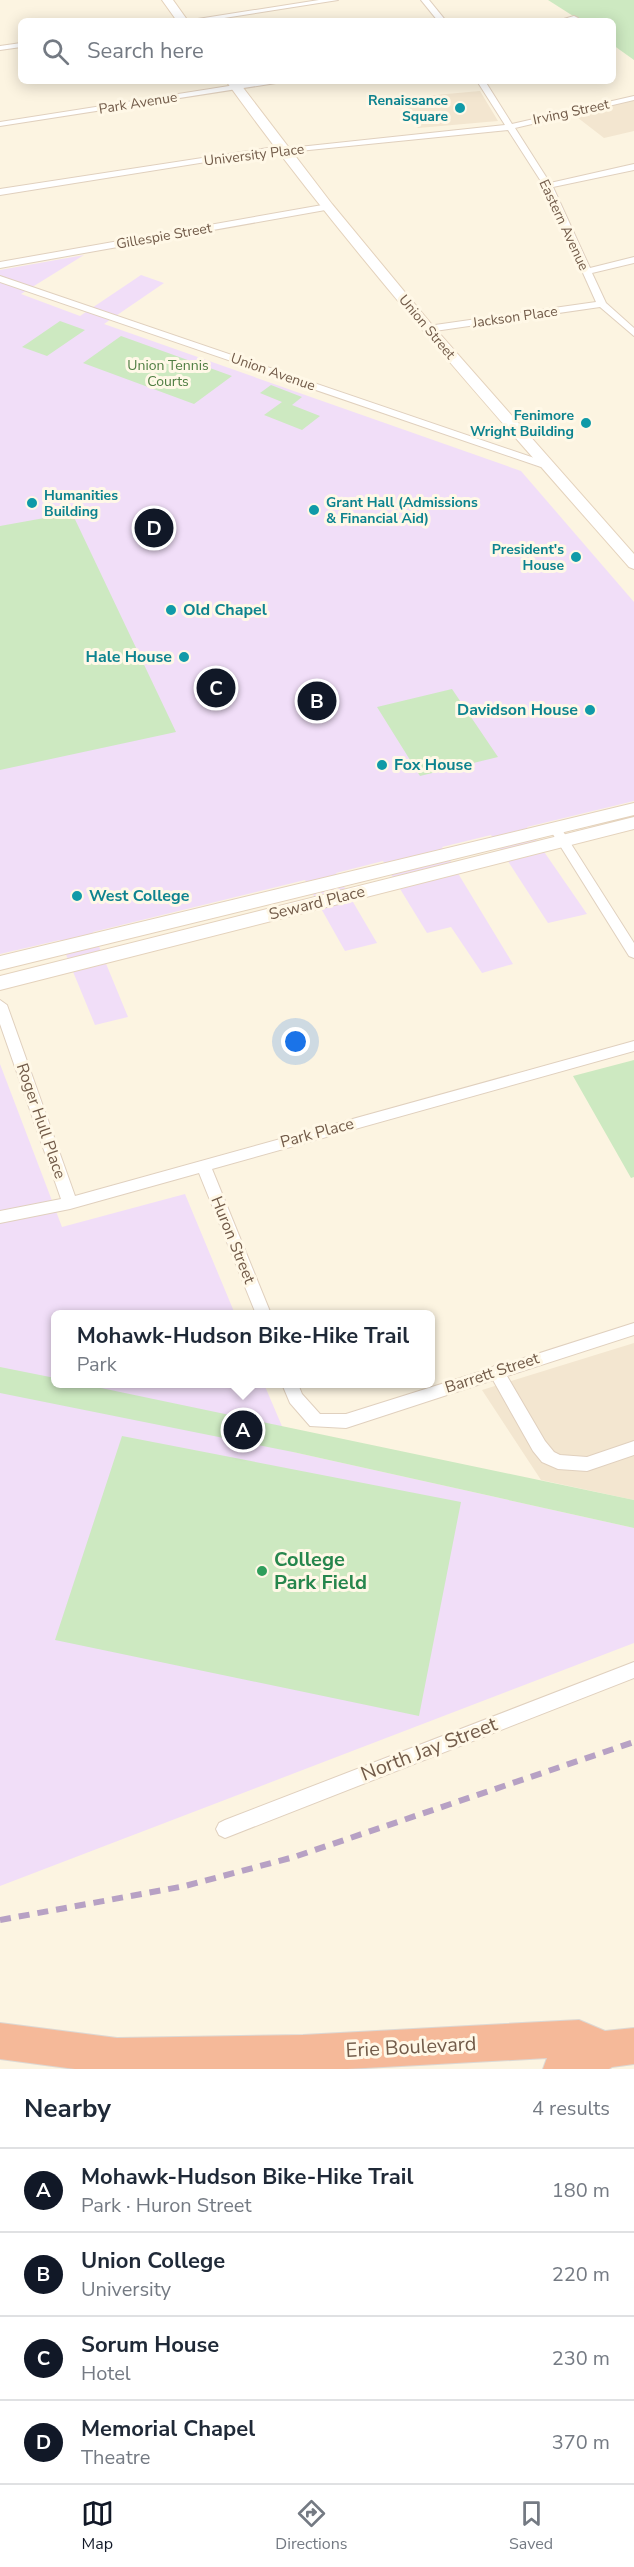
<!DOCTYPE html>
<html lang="en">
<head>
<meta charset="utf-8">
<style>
	body { margin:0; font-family:"Nunito Sans",sans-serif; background:#f2f2f3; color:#1f2937 }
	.you { position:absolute; left:296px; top:1042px; width:21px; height:21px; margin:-15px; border:4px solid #fff; border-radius:50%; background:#1a73e8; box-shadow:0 0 0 9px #1a73e833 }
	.badge { display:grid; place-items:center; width:39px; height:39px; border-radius:50%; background:#111827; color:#fff; font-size:20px; font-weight:700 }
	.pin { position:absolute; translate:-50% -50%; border:3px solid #fff; box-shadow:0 2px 6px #0006 }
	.popup { position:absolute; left:51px; top:1310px; width:384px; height:78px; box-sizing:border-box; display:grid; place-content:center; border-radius:9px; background:#fff; filter:drop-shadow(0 2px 4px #0005); font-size:20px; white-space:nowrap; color:#747a83 }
	.popup b { font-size:22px; color:#1f2937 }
	.popup::after { content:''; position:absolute; left:50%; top:100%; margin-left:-12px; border:12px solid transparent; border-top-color:#fff }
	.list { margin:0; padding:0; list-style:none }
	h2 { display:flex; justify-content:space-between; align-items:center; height:78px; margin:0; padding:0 24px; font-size:26px }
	h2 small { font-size:20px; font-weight:400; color:#747a83 }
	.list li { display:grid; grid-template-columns:39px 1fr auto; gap:18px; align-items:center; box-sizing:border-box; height:84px; padding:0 24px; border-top:2px solid #e0e1e3 }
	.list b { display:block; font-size:22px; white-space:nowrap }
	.list p { margin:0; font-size:20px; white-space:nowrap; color:#747a83 }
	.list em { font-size:20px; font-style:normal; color:#747a83 }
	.icon { flex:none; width:33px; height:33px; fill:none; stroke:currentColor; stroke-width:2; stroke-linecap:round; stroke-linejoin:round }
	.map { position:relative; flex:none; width:634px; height:2069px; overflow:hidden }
	.search { position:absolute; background:#fff; box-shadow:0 3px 15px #0003; left:18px; right:18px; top:18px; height:66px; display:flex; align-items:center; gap:15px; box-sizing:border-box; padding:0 21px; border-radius:9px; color:#747a83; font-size:22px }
	.sheet { height:414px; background:#fff }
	nav { display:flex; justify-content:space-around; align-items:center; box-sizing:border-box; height:84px; border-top:2px solid #e0e1e3; background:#fff; font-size:16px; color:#747a83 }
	nav a { display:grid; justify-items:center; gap:3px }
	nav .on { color:#111827 }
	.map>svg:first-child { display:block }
	.residential { fill:#f3e6d0 }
	.education { fill:#f1def8 }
	.green { fill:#cde9c1 }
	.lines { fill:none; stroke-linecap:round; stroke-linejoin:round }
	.street-casing { stroke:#e0d0be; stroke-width:2 }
	.secondary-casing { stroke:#e4d2bc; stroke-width:2 }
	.highway-casing { stroke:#ddd8d3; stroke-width:2 }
	.street { fill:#fff; fill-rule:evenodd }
	.secondary { fill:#fff; fill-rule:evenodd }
	.highway { fill:#f5b999; fill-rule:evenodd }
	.rail { stroke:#b7a1c4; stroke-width:6; stroke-dasharray:11 8; stroke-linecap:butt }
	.culture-dot { fill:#0f9aa8; stroke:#fff8e7; stroke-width:2 }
	.leisure-dot { fill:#2e9e5b; stroke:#fff8e7; stroke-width:2 }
	.labels { text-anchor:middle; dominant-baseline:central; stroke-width:6; stroke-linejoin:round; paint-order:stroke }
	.far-culture-label { font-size:14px; font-weight:bold; fill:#0d838f; stroke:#fff8e7; text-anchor:end }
	.far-street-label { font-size:14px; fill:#725b49; stroke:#fff8e7 }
	.far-park-label { font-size:14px; fill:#507e43; stroke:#fff8e7 }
	.culture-label { font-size:16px; font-weight:bold; fill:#0d838f; stroke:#fff8e7; text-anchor:start }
	.street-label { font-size:16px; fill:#725b49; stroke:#fff8e7 }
	.near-leisure-label { font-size:20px; font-weight:bold; fill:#27864d; stroke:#fff8e7; text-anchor:start }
	.near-street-label { font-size:20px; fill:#725b49; stroke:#fff8e7 }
</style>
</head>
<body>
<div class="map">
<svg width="634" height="2069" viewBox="0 0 634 2069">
	<rect width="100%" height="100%" fill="#fcf4e1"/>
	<path class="residential" d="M480 91 498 121 418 128 402 98Z
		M634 100V131L604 138 573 114Z
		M634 1343V1500L541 1480 482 1390Z"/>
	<path class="education" d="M84 255 21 294 80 316 141 275 164 283 104 324 521 471 634 602V801L527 827 587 914 548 923 491 835 442 847 513 964 482 973 451 927 427 933 383 861 336 873 377 943 345 951 305 880 93 932 128 1017 95 1025 60 940 0 954V270Z
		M0 1064 62 1227 185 1194 235 1314H56V1384H264L293 1452 634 1528V1643L0 1886Z"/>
	<path class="green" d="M548 0H634V60L613 45V21H581Z
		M60 321 85 330 47 356 22 347Z
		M121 336 232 376 194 404 83 363Z
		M271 385 302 397 292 405 320 416 302 430 264 415 282 402 260 393Z
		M72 513 176 732 0 770V526Z
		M452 689 498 757 420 776 377 707Z
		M634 1060V1177L631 1178 573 1076Z
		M0 1367 55 1378 56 1384H82L634 1500V1528L293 1452 0 1393Z
		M122 1436 461 1502 419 1716 55 1640Z"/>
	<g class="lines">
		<g class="street-casing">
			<path id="street" d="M319 0H338L205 21H185Z
				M421 0H429L446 21H438Z
				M574 16 578 18 577 20 557 21Z
				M21 43V47L0 50V46Z
				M261 81H280L276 83 0 126V122Z
				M477 81H485L512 124 634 96V100L515 128 550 183 634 164V170L553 187 590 268 634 257V263L592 273 606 303 634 328V336L600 307 428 332 423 329 428 326 596 302 544 186 508 130 299 151 268 152 0 195V189L268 148 299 147 505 125Z
				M328 204 332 207 331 209 0 268V262Z
				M0 276 549 463 550 465 549 467H541L0 282Z
				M555 824 559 825 634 943V958L629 956 549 828Z
				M0 1000 7 1005 75 1196 634 1041V1051L212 1169 271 1314H256L199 1173 70 1209 0 1223V1211L61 1199 0 1024Z
				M634 1323V1335L507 1376 545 1441 554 1452 560 1455 587 1457 634 1441V1455L587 1471 558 1469 542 1462 533 1451 493 1380 346 1428 310 1426 290 1403 282 1384H298L302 1394 320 1414H346L489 1369 496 1365 499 1366Z
				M634 1662V1678L225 1838 219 1835 216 1829 219 1823 225 1820Z"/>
		</g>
		<g class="secondary-casing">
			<path id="secondary" d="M162 0H173L188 21H177Z
				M226 81H238L332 204 432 325 634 554V569L629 567C490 409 349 252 226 81Z
				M634 803V815L0 970V956Z
				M634 817V829L0 990V976Z"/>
		</g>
		<g class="highway-casing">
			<path id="highway" d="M579 2020 605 2031 634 2028V2064L612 2067 609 2069H543L547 2058 347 2069H75L0 2059V2023L117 2038 303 2035Z"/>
		</g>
		<use href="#street" class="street"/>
		<use href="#secondary" class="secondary"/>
		<use href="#highway" class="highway"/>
		<path class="rail" d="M0 1920 185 1886 294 1857 634 1742"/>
	</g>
	<g class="culture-dot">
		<circle cx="460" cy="108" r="6"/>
		<circle cx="586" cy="423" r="6"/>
		<circle cx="32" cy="503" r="6"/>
		<circle cx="314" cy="510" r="6"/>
		<circle cx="576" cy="557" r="6"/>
		<circle cx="171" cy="610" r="6"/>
		<circle cx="184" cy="657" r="6"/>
		<circle cx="590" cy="710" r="6"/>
		<circle cx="382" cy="765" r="6"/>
		<circle cx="77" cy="896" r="6"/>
	</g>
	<circle class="leisure-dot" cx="262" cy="1571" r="6"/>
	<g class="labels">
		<g class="far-culture-label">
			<text x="448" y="100">Renaissance<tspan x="448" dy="16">Square</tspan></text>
			<text x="574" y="415">Fenimore<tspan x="574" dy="16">Wright Building</tspan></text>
			<text x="44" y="495" text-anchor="start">Humanities<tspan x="44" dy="16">Building</tspan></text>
			<text x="326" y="502" text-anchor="start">Grant Hall (Admissions<tspan x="326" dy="16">&amp; Financial Aid)</tspan></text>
			<text x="564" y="549">President's<tspan x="564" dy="16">House</tspan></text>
		</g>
		<g class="far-street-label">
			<text transform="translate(138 103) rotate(-9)">Park Avenue</text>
			<text transform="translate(571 112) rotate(-12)">Irving Street</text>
			<text transform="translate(254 155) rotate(-7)">University Place</text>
			<text transform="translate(564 225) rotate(65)">Eastern Avenue</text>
			<text transform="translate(164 236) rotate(-10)">Gillespie Street</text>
			<text transform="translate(515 317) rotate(-8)">Jackson Place</text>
			<text transform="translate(427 327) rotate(50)">Union Street</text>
			<text transform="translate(273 372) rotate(19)">Union Avenue</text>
		</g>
		<g class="far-park-label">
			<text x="168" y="365">Union Tennis<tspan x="168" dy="16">Courts</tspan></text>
		</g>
		<g class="culture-label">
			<text x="183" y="610">Old Chapel</text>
			<text x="172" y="657" text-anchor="end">Hale House</text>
			<text x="578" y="710" text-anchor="end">Davidson House</text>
			<text x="394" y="765">Fox House</text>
			<text x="89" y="896">West College</text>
		</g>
		<g class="street-label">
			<text transform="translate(317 903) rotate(-14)">Seward Place</text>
			<text transform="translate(41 1121) rotate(71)">Roger Hull Place</text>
			<text transform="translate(317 1133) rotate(-15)">Park Place</text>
			<text transform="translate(233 1240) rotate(68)">Huron Street</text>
			<text transform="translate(492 1373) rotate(-18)">Barrett Street</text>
		</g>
		<g class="near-leisure-label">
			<text x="274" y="1559">College<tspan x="274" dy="23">Park Field</tspan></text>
		</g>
		<g class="near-street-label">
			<text transform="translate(429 1749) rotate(-21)">North Jay Street</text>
			<text transform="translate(411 2047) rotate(-3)">Erie Boulevard</text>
		</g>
	</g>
</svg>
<div class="you"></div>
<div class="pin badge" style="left:243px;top:1430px">A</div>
<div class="popup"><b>Mohawk-Hudson Bike-Hike Trail</b>Park</div>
<div class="pin badge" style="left:317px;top:701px">B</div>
<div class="pin badge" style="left:216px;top:688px">C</div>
<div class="pin badge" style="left:154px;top:528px">D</div>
<div class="search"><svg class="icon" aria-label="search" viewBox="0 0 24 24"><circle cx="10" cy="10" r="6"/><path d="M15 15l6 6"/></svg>Search here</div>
</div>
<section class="sheet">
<h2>Nearby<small>4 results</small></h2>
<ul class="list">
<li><span class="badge">A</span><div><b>Mohawk-Hudson Bike-Hike Trail</b><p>Park · Huron Street</p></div><em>180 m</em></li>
<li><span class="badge">B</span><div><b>Union College</b><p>University</p></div><em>220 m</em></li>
<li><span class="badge">C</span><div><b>Sorum House</b><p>Hotel</p></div><em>230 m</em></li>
<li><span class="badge">D</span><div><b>Memorial Chapel</b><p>Theatre</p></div><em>370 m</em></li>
</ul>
</section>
<nav>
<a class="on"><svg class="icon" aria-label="map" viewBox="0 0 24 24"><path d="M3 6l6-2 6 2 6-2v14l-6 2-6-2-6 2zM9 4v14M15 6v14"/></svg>Map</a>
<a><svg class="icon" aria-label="directions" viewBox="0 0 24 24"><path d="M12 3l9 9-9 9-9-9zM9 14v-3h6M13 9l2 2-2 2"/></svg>Directions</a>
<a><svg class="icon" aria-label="saved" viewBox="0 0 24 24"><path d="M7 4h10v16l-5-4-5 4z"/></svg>Saved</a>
</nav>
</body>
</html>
